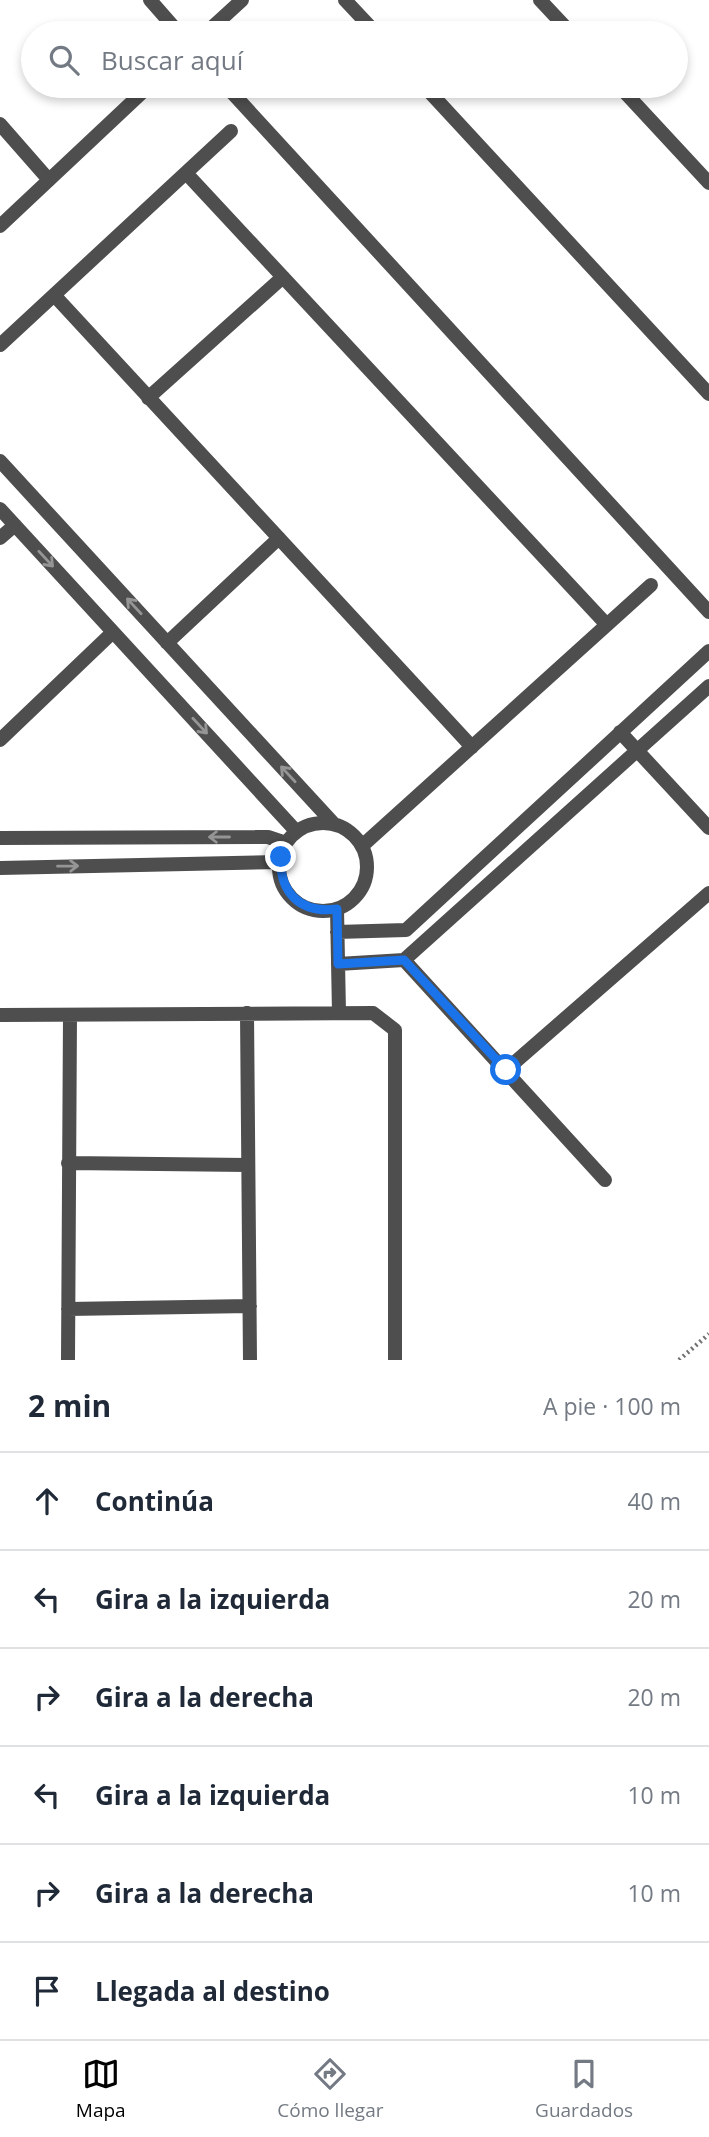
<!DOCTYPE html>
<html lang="es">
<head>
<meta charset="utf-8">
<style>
	body { margin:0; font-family:"Open Sans",sans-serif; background:#f6f6f7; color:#1f2937 }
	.stop { position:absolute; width:21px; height:21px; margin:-16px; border:5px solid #1a73e8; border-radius:50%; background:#fff }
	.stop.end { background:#1a73e8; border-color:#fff; box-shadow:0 2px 7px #0008 }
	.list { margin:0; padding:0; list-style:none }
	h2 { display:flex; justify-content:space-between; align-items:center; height:91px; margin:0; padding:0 28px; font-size:30px }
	h2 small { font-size:23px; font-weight:400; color:#747a83 }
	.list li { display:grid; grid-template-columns:46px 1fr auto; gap:21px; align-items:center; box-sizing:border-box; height:98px; padding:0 28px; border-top:2px solid #e0e1e3 }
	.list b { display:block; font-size:26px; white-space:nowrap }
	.list em { font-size:23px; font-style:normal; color:#747a83 }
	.icon { flex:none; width:38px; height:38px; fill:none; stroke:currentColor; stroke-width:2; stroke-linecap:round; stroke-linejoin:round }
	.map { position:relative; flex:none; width:709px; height:1360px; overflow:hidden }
	.search { position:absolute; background:#fff; box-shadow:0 4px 10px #0003; left:21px; right:21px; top:21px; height:77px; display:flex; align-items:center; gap:18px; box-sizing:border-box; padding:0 24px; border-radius:38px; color:#747a83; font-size:26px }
	.sheet { height:679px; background:#fff }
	nav { display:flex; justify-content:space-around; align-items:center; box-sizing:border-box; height:98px; border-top:2px solid #e0e1e3; background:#fff; font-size:19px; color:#747a83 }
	nav a { display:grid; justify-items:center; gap:4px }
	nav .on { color:#000 }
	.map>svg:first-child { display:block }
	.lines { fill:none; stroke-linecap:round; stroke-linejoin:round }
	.path { stroke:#707070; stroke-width:4.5; stroke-dasharray:2 3.5; stroke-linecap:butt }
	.minor { stroke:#4e4e4e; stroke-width:14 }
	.oneway { stroke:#959595 }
	.route { stroke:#1a73e8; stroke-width:9 }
</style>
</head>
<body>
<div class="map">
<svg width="709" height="1360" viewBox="0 0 709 1360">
	<rect width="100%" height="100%" fill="#fff"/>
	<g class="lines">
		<path class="path" d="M679 1360 709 1334"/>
		<path class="minor" d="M150 0 179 33
			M345 0 376 33
			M540 0 571 33
			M206 33 242 0
			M226 86 709 612
			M424 86 709 394
			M619 86 709 183
			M0 124 49 180
			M186 173 607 625
			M0 226 149 86
			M54 295 472 747
			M0 345 231 131
			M148 398 283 277
			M0 461 334 824
			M0 509 296 831
			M0 538 15 525
			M167 643 279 538
			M620 732 709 828
			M0 740 113 632
			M279 867a44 44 0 1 1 88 0a44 44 0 1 1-88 0Z
			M0 838 268 837 286 843
			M362 846 651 585
			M0 868 280 862
			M337 909 339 1013
			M337 932 406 930 709 651
			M404 960 605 1180
			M338 964 404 960 709 686
			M247 1013 250 1360
			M0 1015 373 1013 395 1030V1360
			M506 1070 709 893
			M68 1163 248 1165
			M68 1309 250 1306
			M68 1360 70 1015"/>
	</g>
	<defs><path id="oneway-shaft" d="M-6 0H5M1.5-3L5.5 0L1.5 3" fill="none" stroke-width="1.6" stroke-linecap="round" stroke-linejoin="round" transform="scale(1.75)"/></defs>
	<g class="oneway">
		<use href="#oneway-shaft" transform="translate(46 559) rotate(47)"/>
		<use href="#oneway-shaft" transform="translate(134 606) rotate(-133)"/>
		<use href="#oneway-shaft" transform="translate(200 726) rotate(47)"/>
		<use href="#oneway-shaft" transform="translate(288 774) rotate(-133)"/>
		<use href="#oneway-shaft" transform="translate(219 837) rotate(180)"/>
		<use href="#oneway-shaft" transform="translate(68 866) rotate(-1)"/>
	</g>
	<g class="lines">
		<path class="route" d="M281 857C279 893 301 914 337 909L338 964 404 960 506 1070"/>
	</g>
</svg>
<div class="stop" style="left:506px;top:1070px"></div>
<div class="stop end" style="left:281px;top:857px"></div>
<div class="search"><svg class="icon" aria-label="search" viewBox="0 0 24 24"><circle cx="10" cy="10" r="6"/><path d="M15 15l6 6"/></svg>Buscar aquí</div>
</div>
<section class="sheet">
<h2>2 min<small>A pie · 100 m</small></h2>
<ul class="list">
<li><svg class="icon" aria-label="ahead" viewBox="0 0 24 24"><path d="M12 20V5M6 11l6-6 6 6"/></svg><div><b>Continúa</b></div><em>40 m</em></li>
<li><svg class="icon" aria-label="left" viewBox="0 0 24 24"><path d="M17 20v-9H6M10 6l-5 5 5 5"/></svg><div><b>Gira a la izquierda</b></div><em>20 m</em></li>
<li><svg class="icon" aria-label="right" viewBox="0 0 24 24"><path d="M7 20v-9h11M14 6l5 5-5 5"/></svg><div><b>Gira a la derecha</b></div><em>20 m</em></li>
<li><svg class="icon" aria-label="left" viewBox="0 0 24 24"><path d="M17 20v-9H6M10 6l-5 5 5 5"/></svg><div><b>Gira a la izquierda</b></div><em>10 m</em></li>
<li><svg class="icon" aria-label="right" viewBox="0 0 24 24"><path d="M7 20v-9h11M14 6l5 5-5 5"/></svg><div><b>Gira a la derecha</b></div><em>10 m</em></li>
<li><svg class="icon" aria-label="arrive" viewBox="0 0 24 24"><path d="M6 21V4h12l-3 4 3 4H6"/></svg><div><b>Llegada al destino</b></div></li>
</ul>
</section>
<nav>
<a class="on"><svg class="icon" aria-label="map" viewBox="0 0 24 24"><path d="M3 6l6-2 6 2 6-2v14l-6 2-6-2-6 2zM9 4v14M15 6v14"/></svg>Mapa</a>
<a><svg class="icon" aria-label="directions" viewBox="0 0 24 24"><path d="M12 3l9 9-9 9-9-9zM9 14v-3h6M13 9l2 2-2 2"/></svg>Cómo llegar</a>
<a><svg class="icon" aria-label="saved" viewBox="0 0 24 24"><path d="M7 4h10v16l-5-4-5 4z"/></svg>Guardados</a>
</nav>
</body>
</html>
